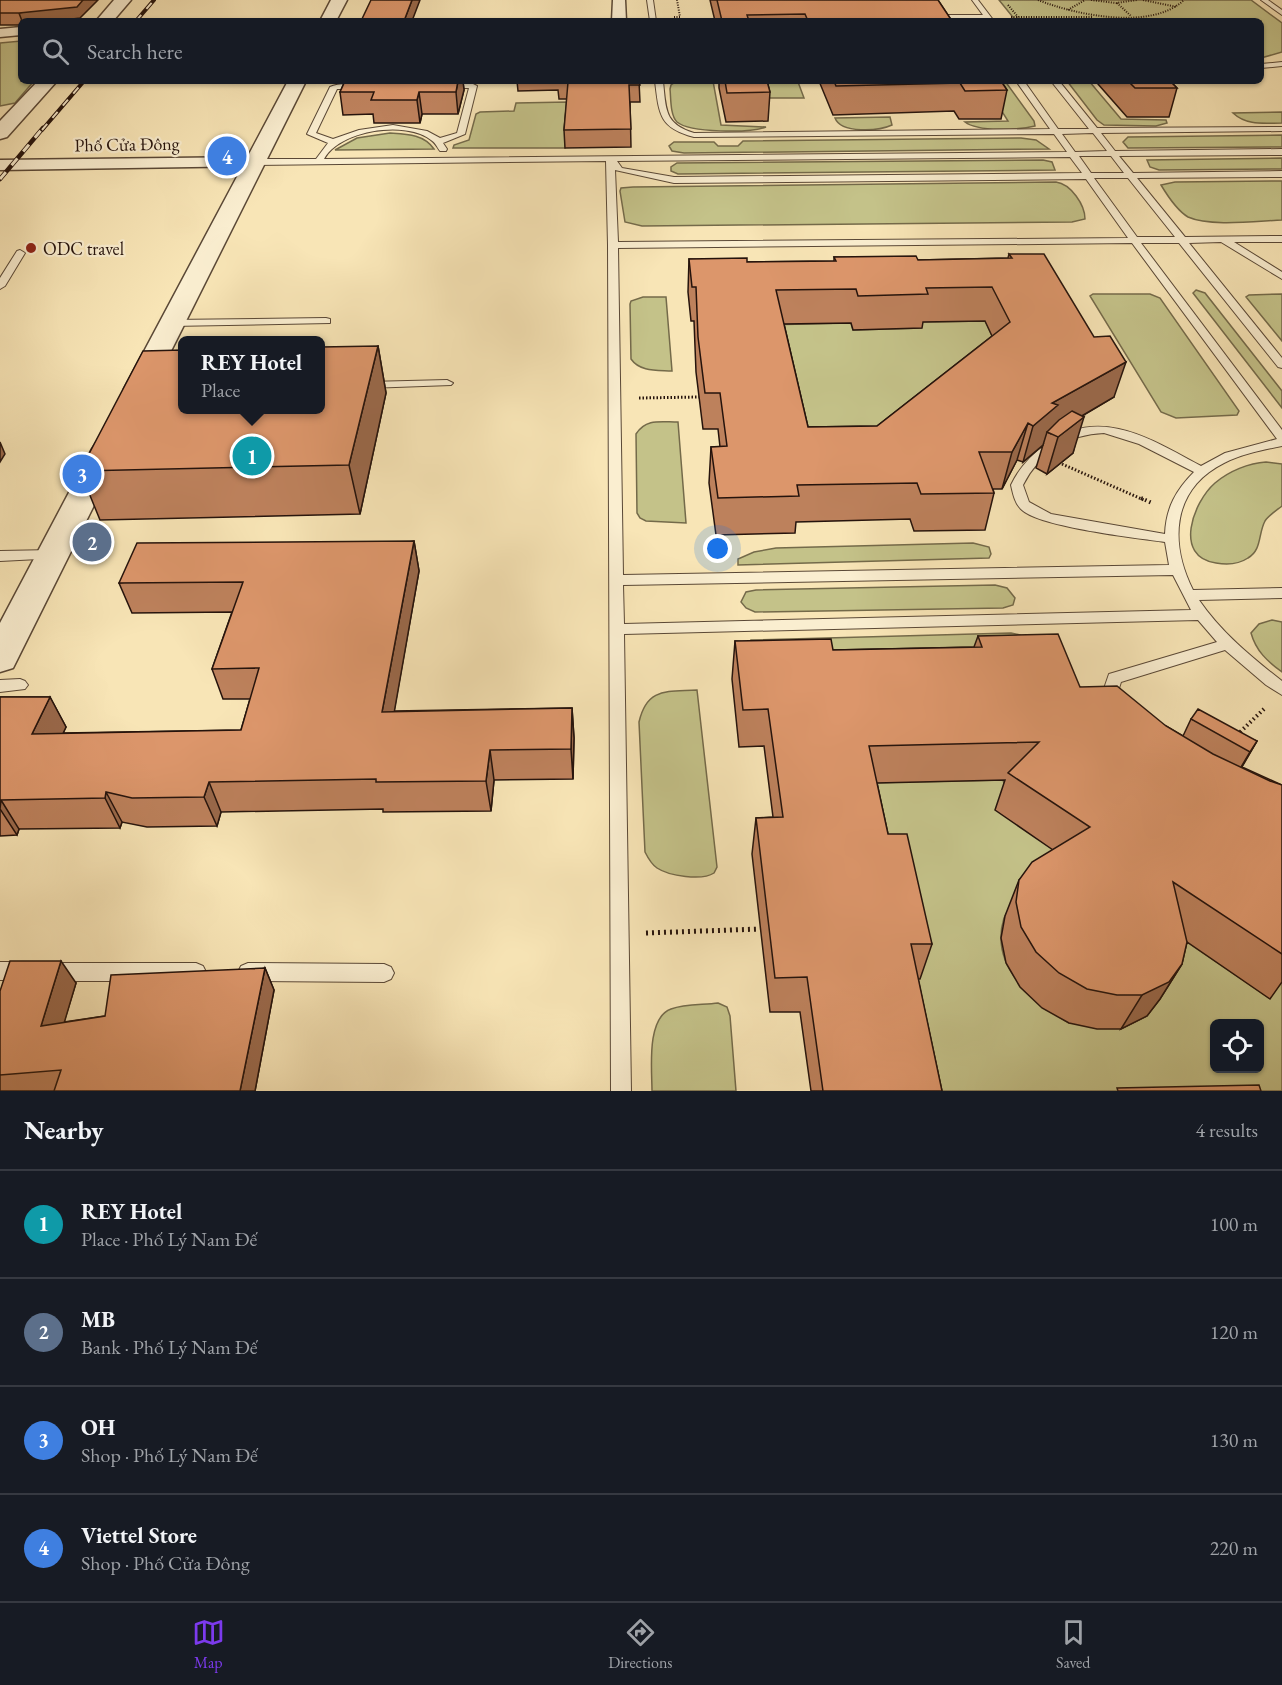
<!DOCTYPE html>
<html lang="en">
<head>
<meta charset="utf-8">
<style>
	body { margin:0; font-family:"EB Garamond",serif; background:#20242c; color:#f1f3f6 }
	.controls { position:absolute; right:18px; bottom:18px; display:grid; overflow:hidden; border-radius:9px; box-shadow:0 2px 4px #0004 }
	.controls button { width:54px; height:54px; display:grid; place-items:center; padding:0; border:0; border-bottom:2px solid #363941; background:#171b24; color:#f1f3f6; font:30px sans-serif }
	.you { position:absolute; left:718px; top:549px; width:21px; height:21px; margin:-15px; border:4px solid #fff; border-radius:50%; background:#1a73e8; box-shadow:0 0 0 9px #1a73e833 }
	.badge { display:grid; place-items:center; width:39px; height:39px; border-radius:50%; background:#7c3aed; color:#fff; font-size:20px; font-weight:700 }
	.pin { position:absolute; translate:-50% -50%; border:3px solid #fff; box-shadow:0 2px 6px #0006 }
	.popup { position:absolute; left:178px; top:336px; width:147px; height:78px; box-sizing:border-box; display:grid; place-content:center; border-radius:9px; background:#171b24; filter:drop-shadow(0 2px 4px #0005); font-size:20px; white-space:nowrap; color:#9ea1a6 }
	.popup b { font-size:22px; color:#f1f3f6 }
	.popup::after { content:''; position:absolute; left:50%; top:100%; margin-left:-12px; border:12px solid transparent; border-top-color:#171b24 }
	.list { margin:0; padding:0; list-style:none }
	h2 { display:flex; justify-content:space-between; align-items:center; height:78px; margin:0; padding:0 24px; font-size:26px }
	h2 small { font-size:20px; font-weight:400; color:#9ea1a6 }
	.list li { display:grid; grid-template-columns:39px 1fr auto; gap:18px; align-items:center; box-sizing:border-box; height:108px; padding:0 24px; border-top:2px solid #363941 }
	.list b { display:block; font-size:22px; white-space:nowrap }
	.list p { margin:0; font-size:20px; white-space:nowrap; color:#9ea1a6 }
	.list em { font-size:20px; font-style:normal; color:#9ea1a6 }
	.icon { flex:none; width:33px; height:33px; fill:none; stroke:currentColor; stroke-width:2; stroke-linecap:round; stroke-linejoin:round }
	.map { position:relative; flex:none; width:1282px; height:1091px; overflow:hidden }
	.search { position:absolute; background:#171b24; box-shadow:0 2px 4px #0004; left:18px; right:18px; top:18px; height:66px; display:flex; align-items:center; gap:15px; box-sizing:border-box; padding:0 21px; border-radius:9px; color:#9ea1a6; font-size:22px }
	.sheet { height:510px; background:#171b24 }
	nav { display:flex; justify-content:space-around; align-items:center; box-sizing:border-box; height:84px; border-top:2px solid #363941; background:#171b24; font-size:16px; color:#9ea1a6 }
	nav a { display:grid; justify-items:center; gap:3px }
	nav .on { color:#7c3aed }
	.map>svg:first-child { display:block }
	.green { fill:#c4c289; stroke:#746a4a; stroke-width:1.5; fill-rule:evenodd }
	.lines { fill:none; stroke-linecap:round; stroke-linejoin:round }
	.service-casing { stroke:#5a4836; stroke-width:2 }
	.minor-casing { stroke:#5a4836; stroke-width:3 }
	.tertiary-casing { stroke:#5a4836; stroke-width:3 }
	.path-far3 { stroke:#25130c; stroke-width:2; stroke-dasharray:1 1.5; stroke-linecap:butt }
	.path-far2 { stroke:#25130c; stroke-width:3; stroke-dasharray:1.5 2; stroke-linecap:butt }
	.path-far1 { stroke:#25130c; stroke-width:4; stroke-dasharray:1.5 3; stroke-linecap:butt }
	.path { stroke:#25130c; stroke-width:5; stroke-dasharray:2 4; stroke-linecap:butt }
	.service { fill:#faeed0; fill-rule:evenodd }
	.minor { fill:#faeed0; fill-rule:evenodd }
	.tertiary { fill:#faeed0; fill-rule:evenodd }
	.rail-far1-casing { stroke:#25130c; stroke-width:4 }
	.rail-casing { stroke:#25130c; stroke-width:4.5 }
	.rail-far1 { stroke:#faeed0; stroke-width:2; stroke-dasharray:8; stroke-linecap:butt }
	.rail { stroke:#faeed0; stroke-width:3; stroke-dasharray:9; stroke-linecap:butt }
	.wall { fill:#bd815c; stroke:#25130c; stroke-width:1.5; fill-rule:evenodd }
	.shaded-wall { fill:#9a694b; stroke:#25130c; stroke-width:1.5 }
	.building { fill:#dc966b; stroke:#25130c; stroke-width:1.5; fill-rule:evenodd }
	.poi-dot { fill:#8f2418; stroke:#faeed0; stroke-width:2 }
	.labels { text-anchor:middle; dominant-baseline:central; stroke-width:4.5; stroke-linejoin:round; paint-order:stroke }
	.far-street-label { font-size:18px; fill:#25130c; stroke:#faeed0 }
	.far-poi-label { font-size:18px; fill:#25130c; stroke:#faeed0; text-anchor:start }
</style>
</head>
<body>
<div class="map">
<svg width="1282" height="1091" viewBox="0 0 1282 1091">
	<rect width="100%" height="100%" fill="#f8e5b6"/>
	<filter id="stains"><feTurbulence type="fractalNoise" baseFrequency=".00333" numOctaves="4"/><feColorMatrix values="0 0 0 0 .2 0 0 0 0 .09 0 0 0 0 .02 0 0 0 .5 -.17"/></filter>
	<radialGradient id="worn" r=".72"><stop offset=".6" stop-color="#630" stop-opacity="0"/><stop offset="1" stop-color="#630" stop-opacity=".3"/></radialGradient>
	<path class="green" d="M999 0H1251L1282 23V52L1261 58V21H1016Z
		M21 41V81H34L15 103 0 106V43Z
		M677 81H713L721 125 766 127C750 133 690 133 677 122 670 115 671 98 670 89L671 85Z
		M757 81 798 82 804 98H762Z
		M983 81H1005L1034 121 1035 126C1019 130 978 132 965 122L1008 121Z
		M1067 81H1089L1121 119 1166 120 1167 123 1156 126 1104 125 1097 120Z
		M568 102 565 148H453L454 145 469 140 476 114 480 112 514 111 516 103Z
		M1282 112V123C1264 123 1247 126 1233 113Z
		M890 117 892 125C879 131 841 134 835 118Z
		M390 133C406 134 424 134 434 149L335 150 357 138Z
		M1282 135V147L1128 148 1123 142 1128 137Z
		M1021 138 1036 140 1049 149 684 153 672 151 669 146 674 142H714L718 146H738L743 141Z
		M1282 158V169L1159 170 1150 167 1147 160Z
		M1043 160 1052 162 1055 170 678 174 671 171V167L677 163Z
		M1282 181V220C1257 221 1210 227 1188 217 1178 211 1167 195 1161 185L1175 182Z
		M1056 182C1071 184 1085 205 1085 219L1072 222 642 226 625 222 620 191 621 188 633 187Z
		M1196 290 1205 293 1282 391V408L1193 293Z
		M1093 294H1150L1160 298 1239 411 1237 415 1176 418 1161 412 1090 296Z
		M1282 294V341L1246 297 1249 295Z
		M643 297H666L672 371C657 370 640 372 631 359L630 304 631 301Z
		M985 321 1011 375 888 448 790 464 761 325 851 323 853 330 921 328 919 322Z
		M678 422 686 523 646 521 640 518 637 513 636 434C646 418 661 422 678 422Z
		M1266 462 1282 464V506C1277 510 1268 516 1265 521 1258 534 1262 550 1248 558 1239 564 1227 565 1216 563 1173 557 1193 502 1215 483 1229 471 1249 463 1266 462Z
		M973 543 989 547 991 554 989 558 738 565V559L754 552 776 548Z
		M995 585 1007 588 1015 598 1013 605 1003 608 755 612 746 608 741 602 746 592 756 590Z
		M1272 620 1282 622V672C1267 661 1256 651 1251 633L1259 624Z
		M1011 633 1020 635 1030 648 798 658 752 648 751 640Z
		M697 690 717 867 714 873C702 881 669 876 657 868 651 864 648 858 645 852L639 722C647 687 667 692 697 690Z
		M1003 780 1008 797 1112 890 1017 898C1013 904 1007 911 1004 918 989 966 1032 1002 1069 1023L1134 906 1269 998 1282 981V1091H922L861 783ZM1214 1023H1260V1068H1214Z
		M718 1003 727 1007 730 1016 736 1091H652C652 1070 646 1018 671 1009 685 1004 703 1005 718 1003Z"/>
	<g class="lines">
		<g class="service-casing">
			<path id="service" d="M647 0H653L656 21H650Z
				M972 0H978L994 21 986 19H933L930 17 933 15H983Z
				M1261 0H1268L1282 10V15Z
				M1282 62V66L1261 68V64Z
				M655 81H663C666 109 664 124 694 133L1050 129 1016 81H1024L1058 129H1089L1051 81H1059L1097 128 1282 127V131L1101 133 1115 151 1282 149V155L1119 156 1133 173 1282 171V177L1137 178 1185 237 1282 236V242H1234L1282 272V279L1221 242 1189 243 1282 358V368L1278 367 1179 243H1141L1282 430V446C1262 450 1242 454 1224 463 1172 489 1169 542 1193 590L1282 588V598L1199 600C1221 632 1251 657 1282 681V695L1266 685 1225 650 1121 682 1113 707 1107 709 1101 707 1099 703 1109 674 1217 642 1198 620 624 634 631 1091H611L608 245 606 161 255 165 251 162 255 159H316L328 143 307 134 330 87C338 83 356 83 364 87L360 89H337L316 133 333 139 359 130 393 125 427 131 440 138 457 133 469 88H445L441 86 445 84H473L477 86 465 134 443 143 447 149 446 151H440C437 147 435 142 431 140 406 120 340 130 324 159L1067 152 1054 134 694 137C659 128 659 114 655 81ZM1093 133 1107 151 1075 152 1062 134ZM1079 156H1111L1124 173H1091ZM1070 157 1082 173 674 177 622 168 617 161ZM615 170 674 183 1086 179 1128 238 618 242ZM1094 178H1128L1175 237H1137ZM1132 243 1277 439 1225 453 1201 466C1152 440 1100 405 1047 444 1032 454 1019 468 1011 485 1013 494 1015 504 1022 510 1040 527 1137 538 1165 542L1169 565 623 575 618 248ZM1104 433 1139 444 1194 472C1176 490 1166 508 1165 534L1051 514 1029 502 1023 485C1039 453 1069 434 1104 433ZM1173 575 1191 610 624 624 623 585Z
				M20 250 25 253 5 286 0 289V278L17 251Z
				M326 318 330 319V323L171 326 166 323 171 320Z
				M447 380 453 383 451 385 368 388 362 385 368 382Z
				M53 550 58 552 60 555 58 558 0 561V551Z
				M20 679 25 681 28 685 25 689 0 692V680Z
				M0 962H25L32 965 35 971 32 977 25 980H0Z
				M50 963H196L203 966 206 972 203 978 196 981H50L43 978 40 972 43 966Z
				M248 963 384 964 391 967 394 973 391 979 384 982 248 981 241 978 238 972 241 966Z"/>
		</g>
		<g class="minor-casing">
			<path id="minor" d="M613 0H625L626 21H612Z
				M21 27V35L0 37V29Z
				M255 157 261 158 263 162 261 166 0 170V160Z"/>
		</g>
		<g class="tertiary-casing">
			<path id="tertiary" d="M114 0H131L113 21H96Z
				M331 0H347L336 21H320Z
				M38 81H57L7 137 0 139V121Z
				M288 81H306L152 389 148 395 138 397 128 395 124 389Z
				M107 440 118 443 122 449 18 658 13 668 0 672V623L92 449 96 443Z"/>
		</g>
		<path class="path-far3" d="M1038 0C1076 15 1151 31 1184 0
			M1091 0 1116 3 1137 0
			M1143 0 1177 7
			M1117 3 1131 16
			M1008 5 1018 17
			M1068 10 1085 0
			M674 17H680L677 0
			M1011 17H1093
			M1225 81 1229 84"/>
		<path class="path-far2" d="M639 398 699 397
			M1062 464 1144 500"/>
		<path class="path-far1" d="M1141 498 1152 503
			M1237 735 1266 707"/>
		<path class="path" d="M646 933 760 929"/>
		<use href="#service" class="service"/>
		<use href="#minor" class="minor"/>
		<use href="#tertiary" class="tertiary"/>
		<g class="rail-far1-casing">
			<path id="rail-far1" d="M136 21 154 0
				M42 130 84 81"/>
		</g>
		<g class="rail-casing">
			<path id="rail" d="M0 179 43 128"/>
		</g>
		<use href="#rail-far1" class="rail-far1"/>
		<use href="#rail" class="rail"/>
	</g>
	<path class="wall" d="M0 0 80 18 57 21H21V25H0Z
		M710 0H938L952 21H715Z
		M345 81H466L463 82 464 90 458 114H422L420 123H374L373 114 343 115 340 92Z
		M517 81H639L640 102H630L631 147 565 148 564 130 567 99H559L558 90 518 91Z
		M719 81H767L770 92 768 121 726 122 719 88Z
		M819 81H1001L1007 90 1001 119H959L954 111 833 115Z
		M1099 81H1170L1177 88 1169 117H1127L1098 84Z
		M1009 254 1114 397 1082 416 1073 453 1047 474 1036 468 1043 445 1023 462 1017 460 1002 489H993L994 493 985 530 914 531 910 519 796 522 795 533 716 535 709 483 711 447H720L718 429H703L696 372 694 321H691L688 292 689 259 747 262 834 261V257L918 260 1008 258ZM985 321 992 336 877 426 808 427 784 324 851 323 853 330 922 328 923 322Z
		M378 346 386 393 360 514 100 520 80 471Z
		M414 541 419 571 394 711 572 708 574 738 573 779 494 780 491 811 383 812V809L221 812 217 826 147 827 122 822 120 828 19 829 17 835 0 836V697H50L66 727 63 733 241 730 250 699H223L212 669 232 612 132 613 119 583Z
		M978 636 1080 687 1166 726 1183 736 1191 719 1257 741 1242 767 1282 785V982L1270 999 1187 942 1182 964 1160 999 1147 1016 1121 1029H1097L1069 1023 1042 1008 1020 987 1006 963 1001 938 1005 916 1019 880 1053 850 995 810 1005 780 877 783 888 834 932 944 920 979H918L942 1091H811L800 1012H770L752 854 756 818 773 817 764 746 739 747 732 679 735 641 833 650 974 647Z
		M265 968 274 990 255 1091H0V991L76 983 64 1022 105 1016Z"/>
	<path class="shaded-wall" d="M83 0H98L80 18 57 21H22L19 13Z
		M412 0H420L412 21H404Z
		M458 81H463L464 90 458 114 456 92Z
		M419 92 422 114 420 123 417 100Z
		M378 346 386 393 360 514 349 465Z
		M1126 362 1114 397 1051 434 1047 432 1043 445 1023 462 1033 426 1052 403Z
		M1084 417 1073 453 1047 474 1058 437Z
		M1028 423 1017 460 1002 489 1012 452Z
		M0 442 5 454 0 462Z
		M414 541 419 571 389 742 382 712Z
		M50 697 66 727 49 764 32 734Z
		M572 708 574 738 573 779 571 749Z
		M1257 741 1235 778 1228 789 1250 752Z
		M490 750 494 780 491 811 486 781Z
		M209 782 221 812 217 826 204 797Z
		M106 792 122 822 120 828 105 798Z
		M1 800 19 829 17 835 0 809Z
		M61 961 76 983 57 1047 41 1026Z
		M1182 964 1160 999 1147 1016 1121 1029 1142 995Z
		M265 968 274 990 255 1091H240Z"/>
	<path class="building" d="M0 0H83L77 7 19 13H0Z
		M371 0H412L404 21H361Z
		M717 0H938L952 21H808L805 14 747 15 749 21H722Z
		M345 81H458L456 92H419L417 100H371L374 92H340Z
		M558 81H639L640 85H629L631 129 564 130 568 82H558Z
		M725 81H767L770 92 727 93Z
		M834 81H1001L1007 90 965 91 960 83 836 86Z
		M1128 81H1170L1177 88H1135Z
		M1009 254H1044L1094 337 1110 336 1126 362 1052 403 1058 405 1033 426 1028 423 1012 452H979L994 493 921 494 917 483 797 485 799 496 718 498 711 447 727 446 720 393H705L698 337 696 287H692L689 259 747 258V262L836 261 834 257 916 256 918 260 1012 258ZM992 287 1010 322 877 426 808 427 776 290 856 289 858 296 928 294 926 288Z
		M378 346 349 465 80 471 143 351 183 350V410H321V347Z
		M1072 411 1084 417 1058 437 1047 432 1059 420Z
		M414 541 382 712 572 708 571 749 490 750 486 781 376 782V779L209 782 204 797 132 798 106 792 105 798 1 800 0 801V697H50L32 734 241 730 259 668 212 669 243 582 119 583 137 543Z
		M1058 634 1080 687 1117 686 1166 726 1213 754 1270 781 1282 785V954L1173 882 1187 942 1182 964 1169 982 1142 995H1117L1087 989 1059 973 1036 952 1021 927 1016 902 1019 880 1032 862 1090 827 1008 773 1039 742 869 746 888 834H907L932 944H911L942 1091H823L807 977 775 978 756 818 783 817 768 709 743 710 735 641 831 639 833 650 982 647 978 636Z
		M1198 709 1257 741 1250 752 1191 719Z
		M10 961H61L41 1026 105 1016 111 975 265 968 240 1091H54L61 1070 0 1075V991Z
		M1259 1085 1261 1091H1118L1117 1088Z"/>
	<circle class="poi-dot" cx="31" cy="248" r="6"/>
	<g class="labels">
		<g class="far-street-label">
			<text transform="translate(127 144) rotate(-1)">Phố Cửa Đông</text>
		</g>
		<g class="far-poi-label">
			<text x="43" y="248">ODC travel</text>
		</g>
	</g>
	<rect width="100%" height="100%" filter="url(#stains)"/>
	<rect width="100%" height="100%" fill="url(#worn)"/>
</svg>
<div class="controls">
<button><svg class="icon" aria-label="locate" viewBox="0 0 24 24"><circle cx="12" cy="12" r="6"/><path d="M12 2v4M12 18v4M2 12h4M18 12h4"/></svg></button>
</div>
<div class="you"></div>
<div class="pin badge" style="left:252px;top:456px;background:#0f9aa8">1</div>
<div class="popup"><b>REY Hotel</b>Place</div>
<div class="pin badge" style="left:92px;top:542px;background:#5c6f8a">2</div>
<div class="pin badge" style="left:82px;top:474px;background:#3f7fe0">3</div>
<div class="pin badge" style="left:227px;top:156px;background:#3f7fe0">4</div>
<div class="search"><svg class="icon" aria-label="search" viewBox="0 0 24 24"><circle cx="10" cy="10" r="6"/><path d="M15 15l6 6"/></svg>Search here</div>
</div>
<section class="sheet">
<h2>Nearby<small>4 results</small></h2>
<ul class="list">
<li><span class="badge" style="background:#0f9aa8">1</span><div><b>REY Hotel</b><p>Place · Phố Lý Nam Đế</p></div><em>100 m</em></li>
<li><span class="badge" style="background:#5c6f8a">2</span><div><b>MB</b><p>Bank · Phố Lý Nam Đế</p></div><em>120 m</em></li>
<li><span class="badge" style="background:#3f7fe0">3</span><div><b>OH</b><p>Shop · Phố Lý Nam Đế</p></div><em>130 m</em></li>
<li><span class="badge" style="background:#3f7fe0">4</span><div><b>Viettel Store</b><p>Shop · Phố Cửa Đông</p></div><em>220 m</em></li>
</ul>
</section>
<nav>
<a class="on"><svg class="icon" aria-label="map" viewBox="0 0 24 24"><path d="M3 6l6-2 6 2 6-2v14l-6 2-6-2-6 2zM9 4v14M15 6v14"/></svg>Map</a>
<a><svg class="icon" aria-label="directions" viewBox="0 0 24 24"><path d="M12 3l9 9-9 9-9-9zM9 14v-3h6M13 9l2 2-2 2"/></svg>Directions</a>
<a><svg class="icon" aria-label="saved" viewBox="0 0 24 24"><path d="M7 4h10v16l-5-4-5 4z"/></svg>Saved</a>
</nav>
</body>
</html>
